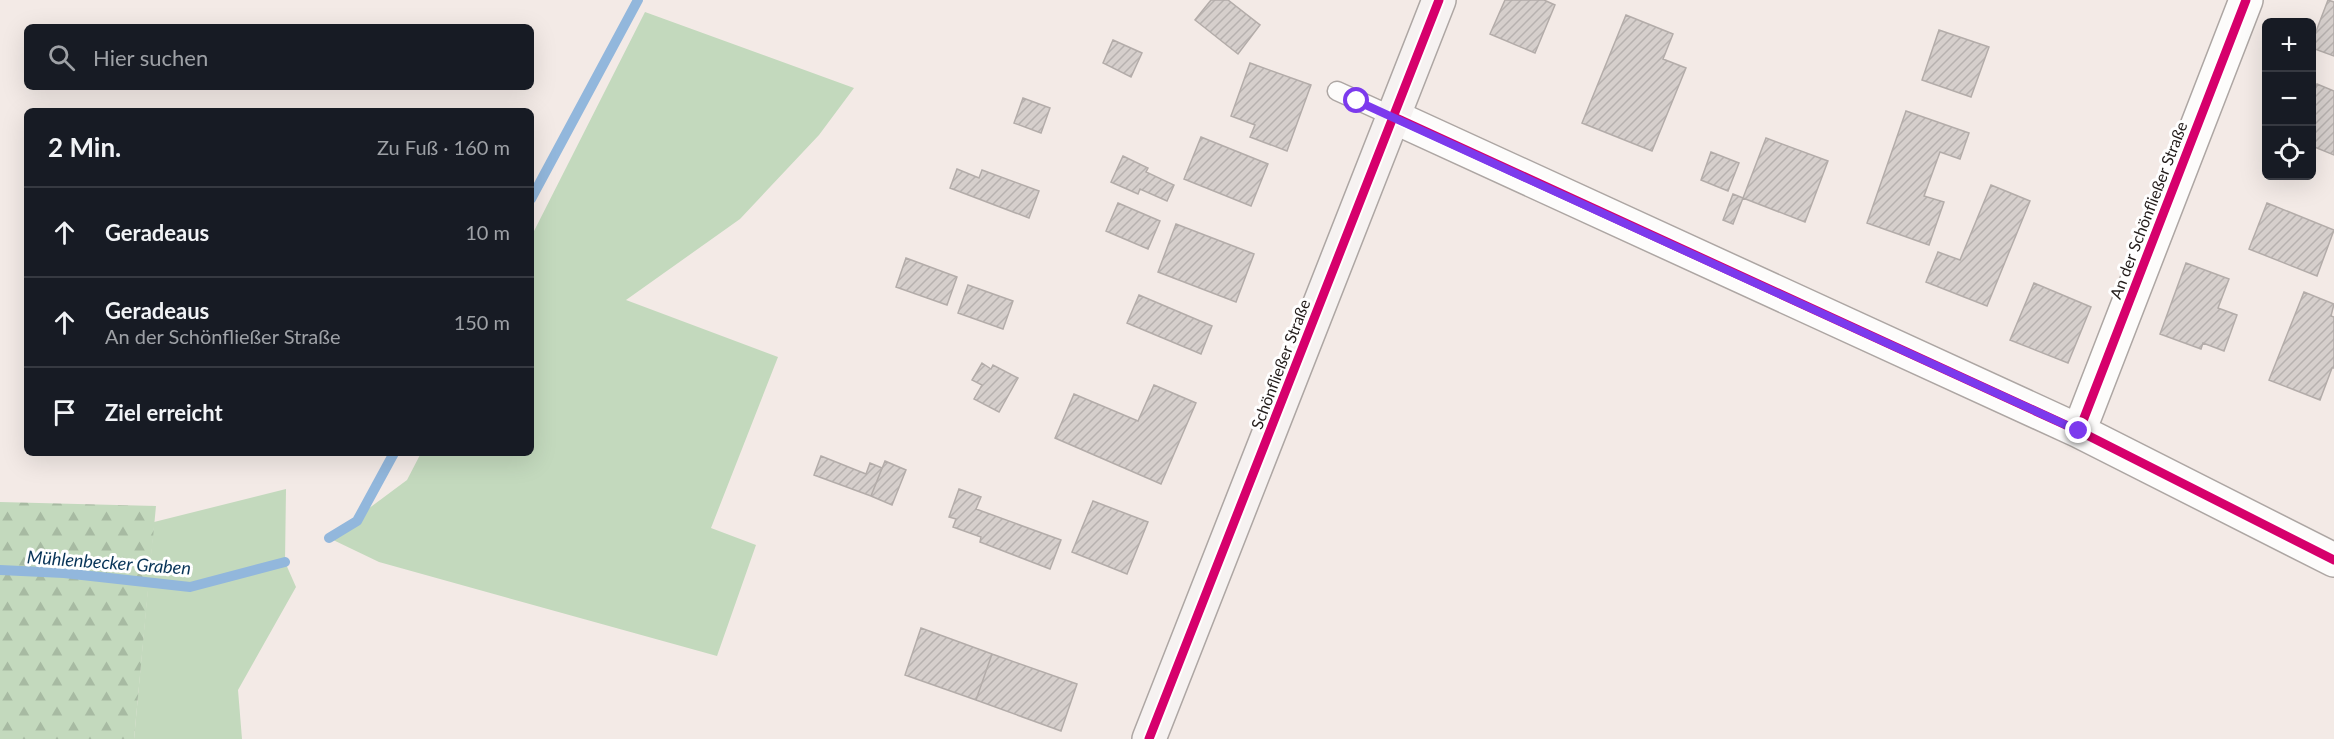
<!DOCTYPE html>
<html lang="de">
<head>
<meta charset="utf-8">
<style>
	body { margin:0; font-family:Lato,sans-serif; background:#20242c; color:#f1f3f6 }
	.controls { position:absolute; right:18px; top:18px; display:grid; overflow:hidden; border-radius:9px; box-shadow:0 6px 24px #0002 }
	.controls button { width:54px; height:54px; display:grid; place-items:center; padding:0; border:0; border-bottom:2px solid #363941; background:#171b24; color:#f1f3f6; font:30px sans-serif }
	.stop { position:absolute; width:18px; height:18px; margin:-14px; border:4px solid #7c3aed; border-radius:50%; background:#fff }
	.stop.end { background:#7c3aed; border-color:#fff; box-shadow:0 2px 6px #0008 }
	.list { margin:0; padding:0; list-style:none }
	h2 { display:flex; justify-content:space-between; align-items:center; height:78px; margin:0; padding:0 24px; font-size:26px }
	h2 small { font-size:20px; font-weight:400; color:#9ea1a6 }
	.list li { display:grid; grid-template-columns:39px 1fr auto; gap:18px; align-items:center; box-sizing:border-box; height:90px; padding:0 24px; border-top:2px solid #363941 }
	.list b { display:block; font-size:22px; white-space:nowrap }
	.list p { margin:0; font-size:20px; white-space:nowrap; color:#9ea1a6 }
	.list em { font-size:20px; font-style:normal; color:#9ea1a6 }
	.icon { flex:none; width:33px; height:33px; fill:none; stroke:currentColor; stroke-width:2; stroke-linecap:round; stroke-linejoin:round }
	.map { position:relative; flex:none; width:2334px; height:739px; overflow:hidden }
	.search { position:absolute; background:#171b24; box-shadow:0 6px 24px #0002; left:24px; top:24px; width:510px; height:66px; display:flex; align-items:center; gap:15px; box-sizing:border-box; padding:0 21px; border-radius:9px; color:#9ea1a6; font-size:22px }
	.panel { position:absolute; background:#171b24; box-shadow:0 6px 24px #0002; left:24px; top:108px; width:510px; height:348px; border-radius:9px }
	.map>svg:first-child { display:block }
	.green { fill:#c3d9bd }
	.forest { fill:url(#forest-firs) }
	.lines { fill:none; stroke-linecap:round; stroke-linejoin:round }
	.stream { stroke:#92b7dc; stroke-width:10 }
	.building { fill:url(#building-hatch); stroke:#b3aca9; stroke-width:1.5 }
	.service-casing { stroke:#ada6a3; stroke-width:21 }
	.minor-casing { stroke:#ada6a3; stroke-width:36 }
	.secondary-casing { stroke:#ada6a3; stroke-width:36 }
	.service { stroke:#fdfcfb; stroke-width:18 }
	.minor { stroke:#fdfcfb; stroke-width:33 }
	.secondary { stroke:#f6f2f1; stroke-width:33 }
	.cycleway-casing { stroke:#fff; stroke-width:13 }
	.cycleway { stroke:#d6006c; stroke-width:9 }
	.route { stroke:#7c3aed; stroke-width:8 }
	.labels { text-anchor:middle; dominant-baseline:central; stroke-width:6; stroke-linejoin:round; paint-order:stroke }
	.street-label { font-size:16px; fill:#221c1a; stroke:#fff }
	.water-label { font-size:18px; font-style:italic; fill:#083458; stroke:#fff }
</style>
</head>
<body>
<div class="map">
<svg width="2334" height="739" viewBox="0 0 2334 739">
	<defs>
		<pattern id="forest-firs" width="22" height="20" patternUnits="userSpaceOnUse" patternTransform="scale(1.5)"><rect width="22" height="20" fill="#c3d9bd"/><path d="M5 1l3.5 6h-7zM16 11l3.5 6h-7z" fill="#a7baa2"/></pattern>
		<pattern id="building-hatch" width="6" height="6" patternUnits="userSpaceOnUse" patternTransform="scale(1.5)"><rect width="6" height="6" fill="#d6cfcc"/><path d="M-1 1l2-2M0 6l6-6M5 7l2-2" fill="none" stroke="#b7b1af"/></pattern>
	</defs>
	<rect width="100%" height="100%" fill="#f3eae6"/>
	<path class="green" d="M645 12 854 88 819 135 740 219 626 300 778 357 711 528 756 545 717 656 379 562 329 538 407 480 421 453H531V237Z
		M286 489 285 562 296 587 238 690 242 739H134L154 522Z"/>
	<path class="forest" d="M0 502 156 506 134 739H0Z"/>
	<g class="lines">
		<path class="stream" d="M531 199 638 0
			M329 538 357 521 394 453
			M0 570 64 573 190 587 285 562"/>
	</g>
	<path class="building" d="M1211 0H1228L1260 25 1238 54 1195 20Z
		M1505 0H1544L1555 5 1535 53 1490 34Z
		M2328 0 2334 2V56L2312 48V42Z
		M1626 15 1673 34 1663 59 1686 68 1652 151 1582 123Z
		M1939 30 1989 47 1971 97 1922 80Z
		M1113 40 1142 53 1131 77 1103 63Z
		M1250 63 1311 85 1287 151 1250 137 1255 125 1231 116Z
		M2317 84 2334 91V155L2312 146V98Z
		M1023 98 1050 108 1041 133 1014 123Z
		M1906 111 1969 133 1960 159 1940 152 1924 196 1944 202 1929 245 1867 223Z
		M1201 137 1268 164 1251 206 1184 179Z
		M1766 138 1828 161 1805 222 1743 198Z
		M1711 152 1739 163 1728 191 1701 180Z
		M1123 156 1148 168 1146 172 1174 185 1167 201 1140 189 1138 194 1111 182Z
		M957 169 979 178 982 170 1039 191 1029 218 950 188Z
		M1991 185 2030 201 1987 306 1926 282 1938 252 1960 260Z
		M1733 194 1743 198 1733 224 1723 220Z
		M1118 203 1160 221 1148 249 1106 231Z
		M2267 203 2334 230 2317 276 2249 249Z
		M1176 224 1254 254 1236 302 1158 272Z
		M906 258 957 277 947 305 896 287Z
		M2186 263 2229 279 2218 308 2237 315 2224 351 2203 343 2201 349 2160 334Z
		M2034 283 2091 307 2068 363 2010 340Z
		M968 285 1013 301 1003 329 958 313Z
		M2304 292 2334 304 2331 316 2334 317V368H2332L2320 400 2269 380Z
		M1139 295 1212 326 1201 354 1127 323Z
		M982 363 991 369 993 365 1018 378 999 412 974 399 982 385 972 380Z
		M1154 385 1196 403 1161 484 1055 438 1074 394 1138 421Z
		M821 456 866 474 870 463 882 468 871 496 814 475Z
		M885 461 906 470 892 505 871 496Z
		M959 489 981 497 976 509 1061 540 1050 569 980 542 981 537 953 527 956 519 949 517Z
		M1093 501 1148 522 1127 574 1072 552Z
		M921 628 992 654 976 700 905 675Z
		M992 654 1077 684 1061 731 976 700Z"/>
	<g class="lines">
		<g class="service-casing">
			<path id="service" d="M1337 91 1392 116"/>
		</g>
		<g class="minor-casing">
			<path id="minor" d="M1392 116 2079 431 2334 560
				M2079 431 2246 0"/>
		</g>
		<g class="secondary-casing">
			<path id="secondary" d="M1149 739 1439 0"/>
		</g>
		<use href="#service" class="service"/>
		<use href="#minor" class="minor"/>
		<use href="#secondary" class="secondary"/>
		<g class="cycleway-casing">
			<path id="cycleway" d="M1392 116 2079 431 2334 560
				M2079 431 2246 0
				M1149 739 1439 0"/>
		</g>
		<use href="#cycleway" class="cycleway"/>
	</g>
	<g class="lines">
		<path class="route" d="M1357 101 2079 431"/>
	</g>
	<g class="labels">
		<g class="street-label">
			<text transform="translate(2148 210) rotate(-69)">An der Schönfließer Straße</text>
			<text transform="translate(1280 364) rotate(-69)">Schönfließer Straße</text>
		</g>
		<g class="water-label">
			<text transform="translate(109 562) rotate(4)">Mühlenbecker Graben</text>
		</g>
	</g>
</svg>
<div class="controls">
<button>+</button>
<button>−</button>
<button><svg class="icon" aria-label="locate" viewBox="0 0 24 24"><circle cx="12" cy="12" r="6"/><path d="M12 2v4M12 18v4M2 12h4M18 12h4"/></svg></button>
</div>
<div class="stop" style="left:1357px;top:101px"></div>
<div class="stop end" style="left:2079px;top:431px"></div>
<div class="search"><svg class="icon" aria-label="search" viewBox="0 0 24 24"><circle cx="10" cy="10" r="6"/><path d="M15 15l6 6"/></svg>Hier suchen</div>
<section class="panel">
<h2>2 Min.<small>Zu Fuß · 160 m</small></h2>
<ul class="list">
<li><svg class="icon" aria-label="ahead" viewBox="0 0 24 24"><path d="M12 20V5M6 11l6-6 6 6"/></svg><div><b>Geradeaus</b></div><em>10 m</em></li>
<li><svg class="icon" aria-label="ahead" viewBox="0 0 24 24"><path d="M12 20V5M6 11l6-6 6 6"/></svg><div><b>Geradeaus</b><p>An der Schönfließer Straße</p></div><em>150 m</em></li>
<li><svg class="icon" aria-label="arrive" viewBox="0 0 24 24"><path d="M6 21V4h12l-3 4 3 4H6"/></svg><div><b>Ziel erreicht</b></div></li>
</ul>
</section>
</div>
</body>
</html>
